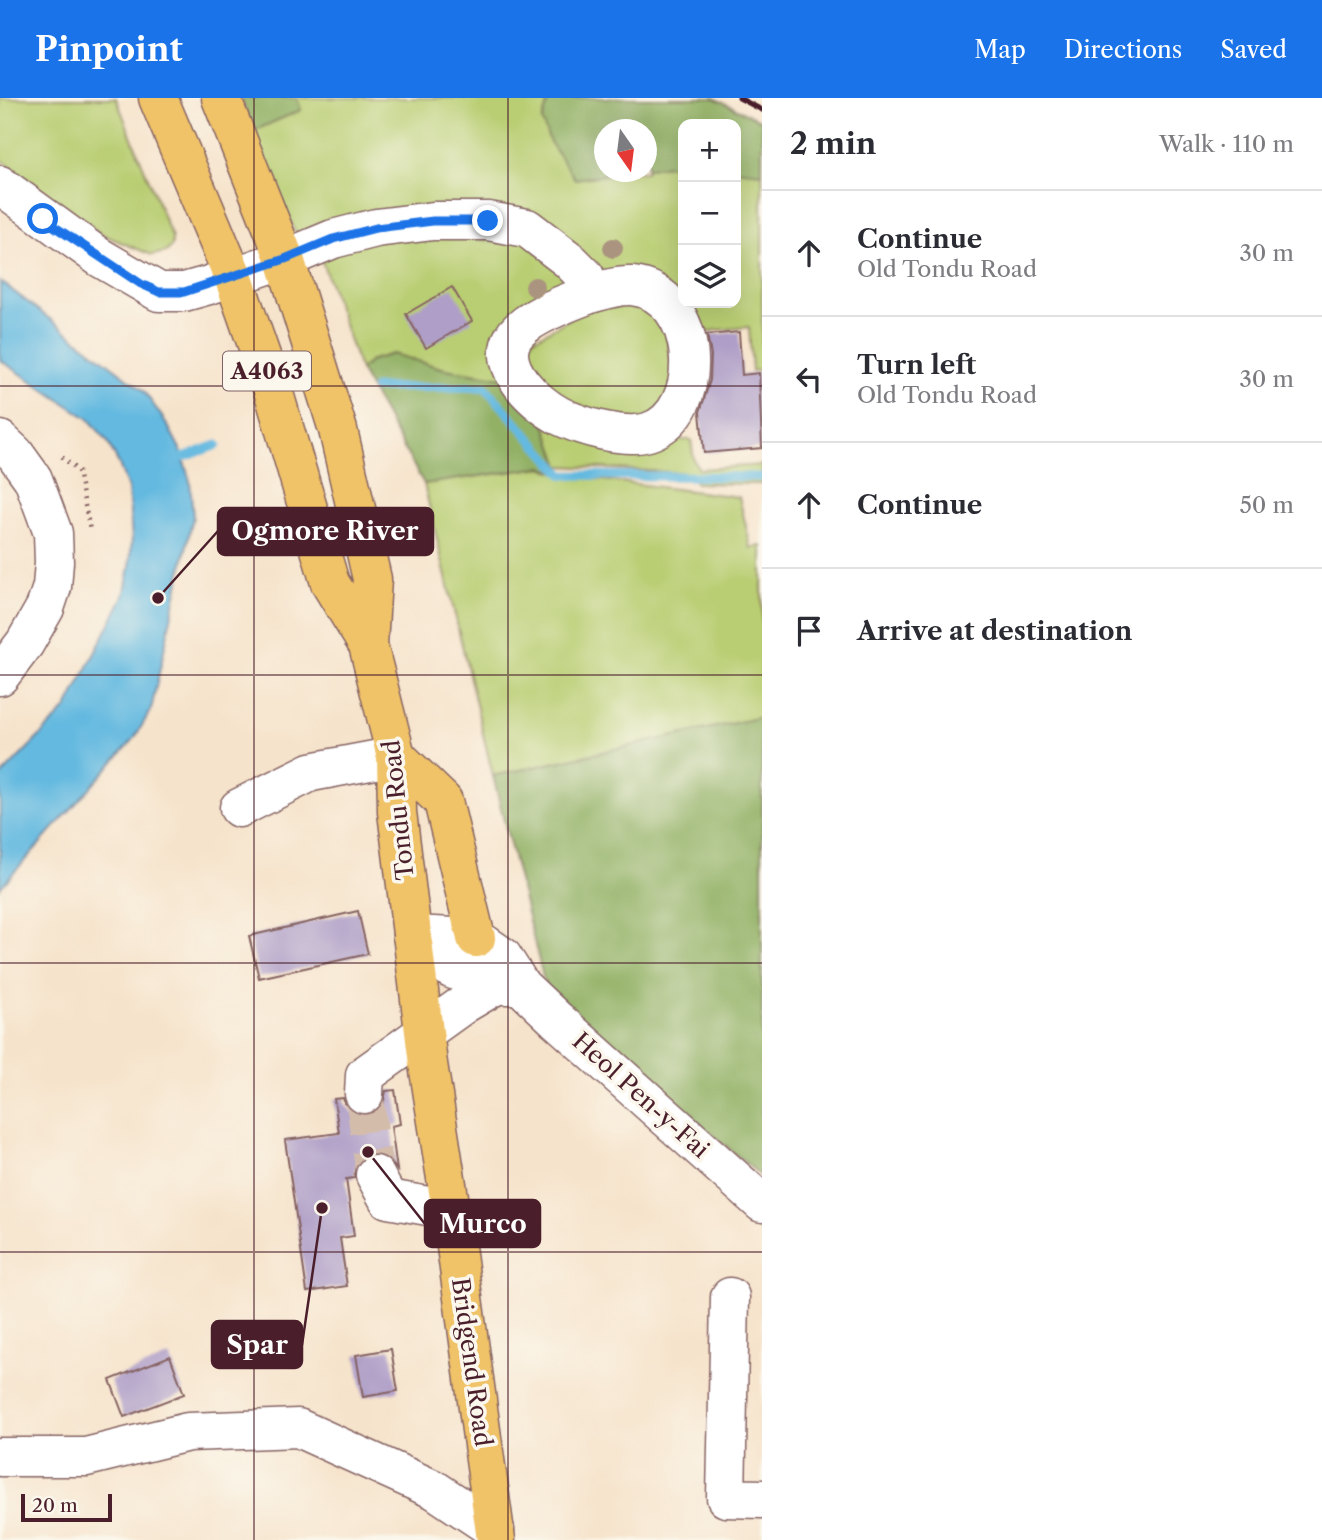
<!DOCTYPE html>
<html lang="en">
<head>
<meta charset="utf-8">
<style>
	body { margin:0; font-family:"Libre Caslon Text",serif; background:#f7f7f7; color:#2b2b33 }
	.controls { position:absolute; right:21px; top:21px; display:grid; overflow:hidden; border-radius:14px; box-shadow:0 7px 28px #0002 }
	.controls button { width:63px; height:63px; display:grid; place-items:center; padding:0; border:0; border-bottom:2px solid #e1e1e2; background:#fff; color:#2b2b33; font:35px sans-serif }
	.compass { position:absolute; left:594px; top:21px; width:63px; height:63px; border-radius:50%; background:#fff; box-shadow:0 7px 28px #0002; rotate:166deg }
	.scale { position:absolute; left:21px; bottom:18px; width:91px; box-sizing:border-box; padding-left:7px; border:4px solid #4a1f2b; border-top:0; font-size:19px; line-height:24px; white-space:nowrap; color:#4a1f2b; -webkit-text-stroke:5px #fbf7ec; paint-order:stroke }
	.stop { position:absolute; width:21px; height:21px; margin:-16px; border:5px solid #1a73e8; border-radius:50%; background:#fff }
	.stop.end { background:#1a73e8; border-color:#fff; box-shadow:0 2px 7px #0008 }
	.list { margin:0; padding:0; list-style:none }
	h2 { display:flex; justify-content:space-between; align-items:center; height:91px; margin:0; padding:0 28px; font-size:30px }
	h2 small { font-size:23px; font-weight:400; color:#7c7c81 }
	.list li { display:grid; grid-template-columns:46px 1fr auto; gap:21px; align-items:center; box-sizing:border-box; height:126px; padding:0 28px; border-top:2px solid #e1e1e2 }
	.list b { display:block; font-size:26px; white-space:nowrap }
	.list p { margin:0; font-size:23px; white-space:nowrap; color:#7c7c81 }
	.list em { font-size:23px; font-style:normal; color:#7c7c81 }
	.icon { flex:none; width:38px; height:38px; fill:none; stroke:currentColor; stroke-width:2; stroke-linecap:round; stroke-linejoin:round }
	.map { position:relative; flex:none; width:762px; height:1442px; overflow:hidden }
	header { display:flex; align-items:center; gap:42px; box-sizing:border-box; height:98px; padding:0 35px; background:#1a73e8; color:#fff }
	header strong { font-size:33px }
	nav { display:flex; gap:38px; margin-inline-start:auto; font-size:24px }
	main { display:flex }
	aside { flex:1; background:#fff }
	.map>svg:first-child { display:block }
	.green { fill:#b9ce73; stroke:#82764f; stroke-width:2 }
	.forest { fill:#92b165; stroke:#6e6848; stroke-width:2 }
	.water { fill:#63b9e0; stroke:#566c86; stroke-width:2 }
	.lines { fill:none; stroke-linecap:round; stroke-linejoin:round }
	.stream { stroke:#63b9e0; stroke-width:9 }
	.building { fill:#af9ec7 }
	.minor-tunnel { stroke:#d4bcab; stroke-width:38; stroke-dasharray:38 19; stroke-linecap:butt }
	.minor-casing { stroke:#866463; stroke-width:41 }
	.major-casing { stroke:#866463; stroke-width:41 }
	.path { stroke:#866463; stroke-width:4.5; stroke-dasharray:2 5; stroke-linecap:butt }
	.minor { stroke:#fff; stroke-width:38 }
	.major { stroke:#f0c369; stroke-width:38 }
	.rail { stroke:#4a1f2b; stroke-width:5 }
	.tree { fill:#aa947f }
	.route { stroke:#1a73e8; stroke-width:9 }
	.grid { fill:none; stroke:#4a1f2b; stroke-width:2; stroke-opacity:0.55 }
	.labels { text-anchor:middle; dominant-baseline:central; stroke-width:7; stroke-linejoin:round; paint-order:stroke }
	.shield { fill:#fbf7ec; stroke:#7f6065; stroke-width:2 }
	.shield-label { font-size:23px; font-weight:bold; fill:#4a1f2b }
	.street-label { font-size:24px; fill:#4a1f2b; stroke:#fbf7ec }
	.leader { fill:none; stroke:#4a1f2b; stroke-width:2.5 }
	.callout-dot { fill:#4a1f2b; stroke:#fbf7ec; stroke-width:2.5 }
	.callout { fill:#4a1f2b; stroke:#4a1f2b; stroke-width:2.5 }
	.callout-label { font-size:26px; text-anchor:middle; font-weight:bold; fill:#fff }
</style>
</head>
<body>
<header>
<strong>Pinpoint</strong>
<nav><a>Map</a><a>Directions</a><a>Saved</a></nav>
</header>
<main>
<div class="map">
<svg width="762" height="1442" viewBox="0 0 762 1442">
	<rect width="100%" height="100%" fill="#fbf7ec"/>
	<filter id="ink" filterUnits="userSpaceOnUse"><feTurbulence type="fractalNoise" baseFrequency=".0143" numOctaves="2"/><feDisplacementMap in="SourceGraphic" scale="14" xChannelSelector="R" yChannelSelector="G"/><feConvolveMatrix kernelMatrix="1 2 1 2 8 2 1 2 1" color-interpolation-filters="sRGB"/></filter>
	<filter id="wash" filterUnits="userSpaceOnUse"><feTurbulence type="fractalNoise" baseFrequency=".00686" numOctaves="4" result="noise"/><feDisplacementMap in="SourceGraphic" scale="28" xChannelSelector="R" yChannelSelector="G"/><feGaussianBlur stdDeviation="1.57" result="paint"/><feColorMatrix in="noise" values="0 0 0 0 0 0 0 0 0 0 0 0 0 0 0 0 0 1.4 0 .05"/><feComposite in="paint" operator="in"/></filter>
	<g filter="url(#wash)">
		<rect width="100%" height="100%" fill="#f6e3cb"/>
		<path class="green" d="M0 0H116L172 140V148L166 154 152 157 101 136 0 61Z
			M297 0H549L542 23 575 81 625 74H646L647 70 669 67 683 68V205H736V72L762 75V272L752 273 749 229 716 232 702 236 617 184 531 121 314 136 295 134 253 33 301 12Z
			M381 137 524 142 575 189 559 196 510 281 445 271 393 256 372 262 360 272 319 155Z
			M607 200 663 214 675 291 646 325 550 300 518 250Z
			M542 318 661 342H691L694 363 699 371 762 367V386L696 385 688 375 560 368Z
			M542 369 563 377 739 399 751 450 762 448V619L493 678 424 386Z"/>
		<path class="forest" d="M241 0H297L301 12 253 33Z
			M549 0H714L762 23V75L736 72V26H683V68L669 67 647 70 646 32H604V74H625L575 81 550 44 542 23Z
			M393 256 445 271 510 281 542 318 563 377 542 369 424 386 360 272 372 262Z
			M762 619V1079L547 895 493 678Z"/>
		<path class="water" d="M0 183 143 292 167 326 180 351 190 383 193 419 151 612 134 641 0 790V679L67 610 124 498 130 469 132 440 128 391 119 366 107 343 89 321 0 262Z"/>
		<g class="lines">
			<path class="stream" d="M375 290 485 289 563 377 762 379
				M173 363 217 347"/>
		</g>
		<g id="blocks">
			<path class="building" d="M452 189 472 223 426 250 406 216Z
				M739 234 742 277 759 275 762 350 704 355 700 314 710 282 711 257 707 237Z
				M358 813 368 856 259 880 249 838Z
				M395 992 400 1026 391 1028 397 1072 387 1059 375 1055 364 1058 356 1066 354 1080 346 1081 354 1138 340 1140 347 1188 307 1194 285 1042 339 1035 334 1001 343 1000 345 1006 352 1014 364 1018 374 1015 383 1007 386 993Z
				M391 1251 398 1293 363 1299 356 1257Z
				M170 1258 184 1296 124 1319 110 1282Z"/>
		</g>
	</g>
	<g filter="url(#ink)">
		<use href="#blocks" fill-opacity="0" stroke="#866463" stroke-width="2"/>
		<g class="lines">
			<path class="minor-tunnel" d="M364 996 375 1077"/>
			<g class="minor-casing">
				<path id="minor" d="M0 87 99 159 159 194H184L209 187 285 161 333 141 376 130 433 123H488L527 130 569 162 585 178 590 196C569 204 525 219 513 240 496 269 536 306 560 318 582 329 625 341 648 334 708 315 702 195 632 188 618 187 604 192 590 196
					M0 342 15 356 33 381 53 435 54 464 52 489 45 510 25 545 0 578
					M239 710 311 674 396 658
					M412 837 476 840 502 858 521 888 557 922 762 1105
					M412 837 451 871 496 887H512
					M364 996 365 977 464 906 496 887
					M375 1077 388 1101 451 1112
					M730 1199 726 1400 762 1401
					M0 1359H86L188 1334 298 1330 435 1392 495 1432"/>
			</g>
			<g class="major-casing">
				<path id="major" d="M158 0 233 178 273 292 330 485 368 547 396 658 397 714 428 966 451 1112 496 1442
					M221 0 285 161 338 332 372 481 368 547
					M396 658 443 703 476 840"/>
			</g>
			<path class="path" d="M62 359 78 373 90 432"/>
			<use href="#minor" class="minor"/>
			<use href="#major" class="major"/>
			<path class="rail" d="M739 0 762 12"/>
		</g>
		<g class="tree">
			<circle cx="613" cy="150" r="10"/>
			<circle cx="535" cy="189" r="10"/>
		</g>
	</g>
	<g class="lines" filter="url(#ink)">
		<path class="route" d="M43 121 141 186 159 194H184L285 161 333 141 376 130 433 123H488"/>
	</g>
	<path class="grid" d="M254 0V1442M508 0V1442M0 288H762M0 577H762M0 865H762M0 1154H762"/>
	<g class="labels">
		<rect class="shield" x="223" y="253.5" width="88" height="39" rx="5"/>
		<g class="shield-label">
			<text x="267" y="273">A4063</text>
		</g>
		<g class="street-label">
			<text transform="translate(398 712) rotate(-96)">Tondu Road</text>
			<text transform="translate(641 997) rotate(42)">Heol Pen-y-Fai</text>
			<text transform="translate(472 1264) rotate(82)">Bridgend Road</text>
		</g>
	</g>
	<path class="leader" d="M158 500L218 433M368 1054L425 1126M322 1110L302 1247"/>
	<g class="callout-dot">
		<circle cx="158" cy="500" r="7"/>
		<circle cx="368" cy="1054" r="7"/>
		<circle cx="322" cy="1110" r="7"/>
	</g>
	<g class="callout">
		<rect x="218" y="410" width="215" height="47" rx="7"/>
		<rect x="425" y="1102" width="115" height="47" rx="7"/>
		<rect x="212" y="1223" width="90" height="47" rx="7"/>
	</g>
	<g class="callout-label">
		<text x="325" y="442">Ogmore River</text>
		<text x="483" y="1135">Murco</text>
		<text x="257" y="1256">Spar</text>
	</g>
</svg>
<div class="controls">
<button>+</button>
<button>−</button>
<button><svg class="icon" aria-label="layers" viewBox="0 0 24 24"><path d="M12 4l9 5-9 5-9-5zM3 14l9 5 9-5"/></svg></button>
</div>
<svg class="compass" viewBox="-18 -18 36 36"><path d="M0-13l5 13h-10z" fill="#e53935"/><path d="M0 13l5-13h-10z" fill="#7c7c81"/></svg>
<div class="scale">20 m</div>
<div class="stop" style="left:43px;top:121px"></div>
<div class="stop end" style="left:488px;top:123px"></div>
</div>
<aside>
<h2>2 min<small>Walk · 110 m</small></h2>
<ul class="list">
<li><svg class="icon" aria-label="ahead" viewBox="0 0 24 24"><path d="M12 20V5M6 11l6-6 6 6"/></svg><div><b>Continue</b><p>Old Tondu Road</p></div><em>30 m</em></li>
<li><svg class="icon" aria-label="left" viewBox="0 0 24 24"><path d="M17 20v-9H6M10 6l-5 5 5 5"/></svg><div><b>Turn left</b><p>Old Tondu Road</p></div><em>30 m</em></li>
<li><svg class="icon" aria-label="ahead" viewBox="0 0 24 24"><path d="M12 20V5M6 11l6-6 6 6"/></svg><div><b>Continue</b></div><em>50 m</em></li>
<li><svg class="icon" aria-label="arrive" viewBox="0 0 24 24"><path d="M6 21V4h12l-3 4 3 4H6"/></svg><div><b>Arrive at destination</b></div></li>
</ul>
</aside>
</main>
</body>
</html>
